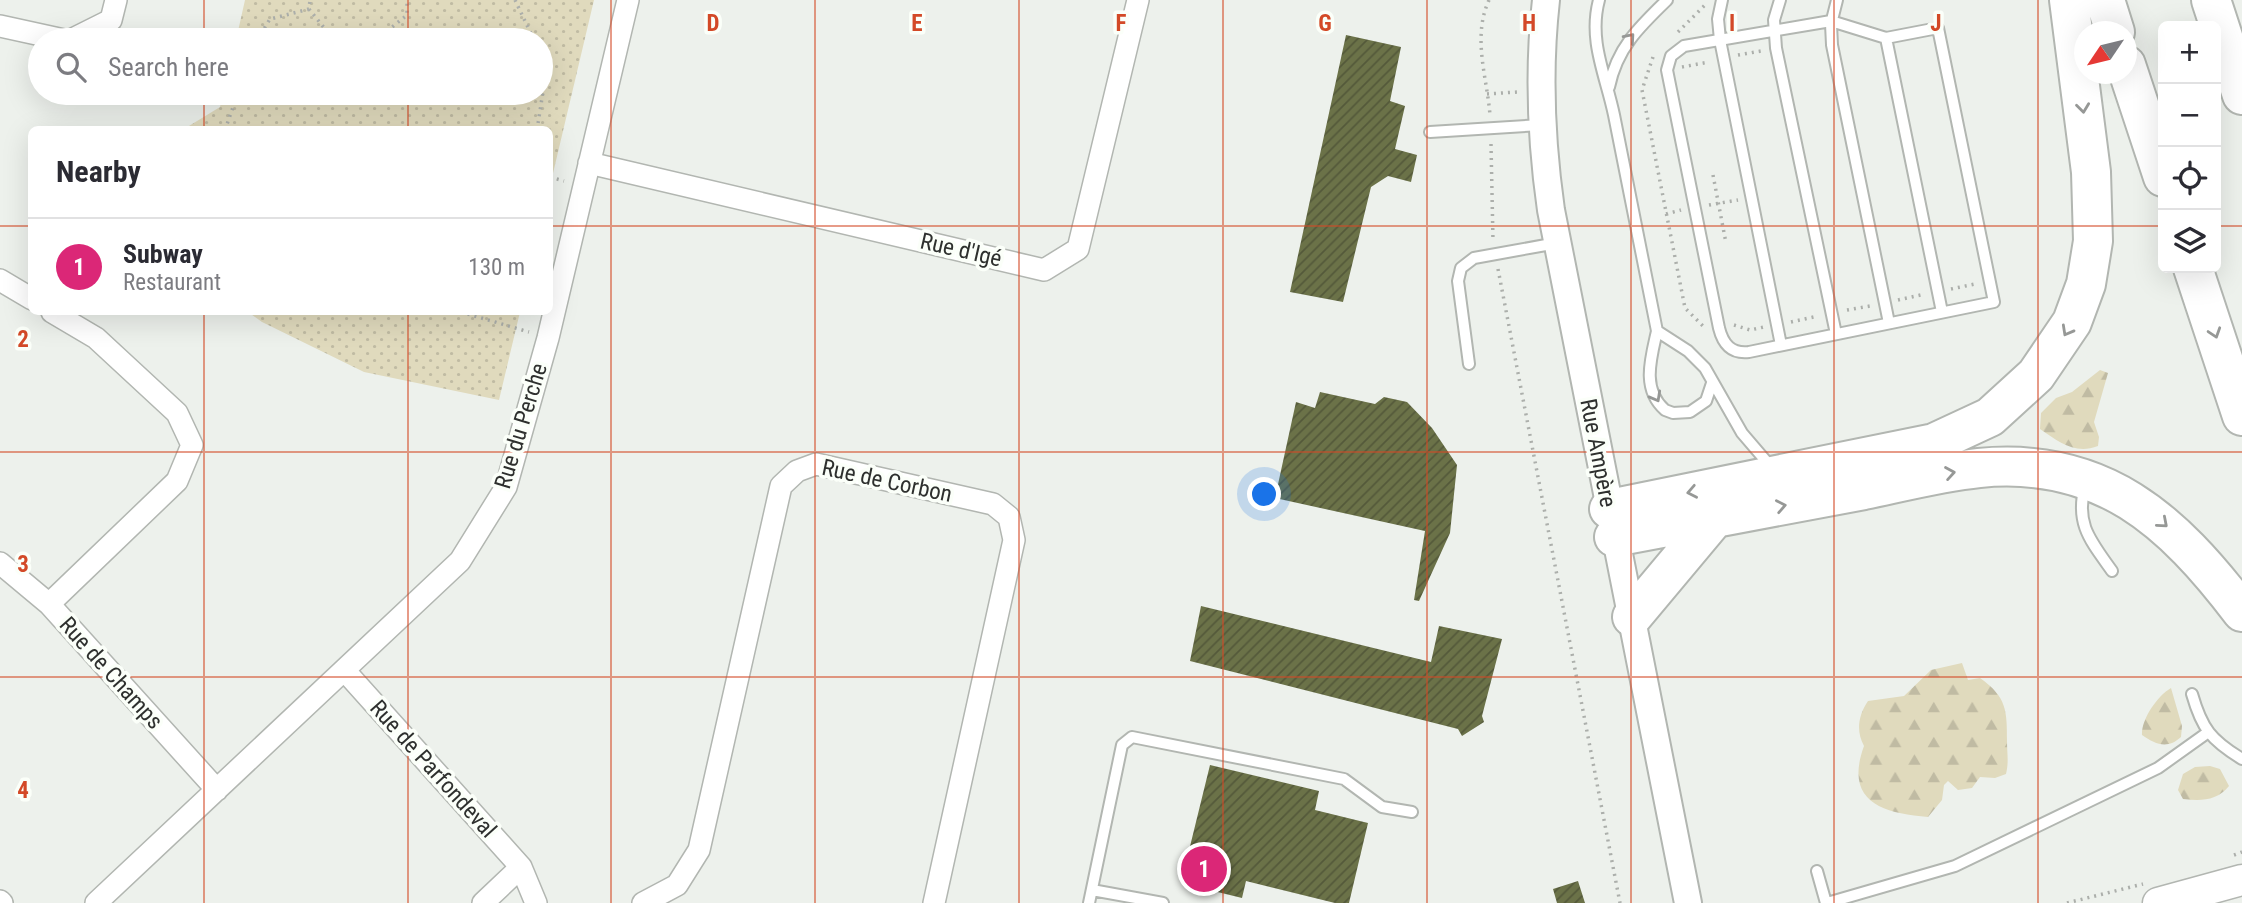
<!DOCTYPE html>
<html lang="en">
<head>
<meta charset="utf-8">
<style>
	body { margin:0; font-family:"Roboto Condensed",sans-serif; background:#f7f7f7; color:#2b2b33 }
	.controls { position:absolute; right:21px; top:21px; display:grid; overflow:hidden; border-radius:10px; box-shadow:0 7px 28px #0002 }
	.controls button { width:63px; height:63px; display:grid; place-items:center; padding:0; border:0; border-bottom:2px solid #e1e1e2; background:#fff; color:#2b2b33; font:35px sans-serif }
	.compass { position:absolute; left:2074px; top:21px; width:63px; height:63px; border-radius:50%; background:#fff; box-shadow:0 7px 28px #0002; rotate:235deg }
	.you { position:absolute; left:1265px; top:495px; width:24px; height:24px; margin:-18px; border:5px solid #fff; border-radius:50%; background:#1a73e8; box-shadow:0 0 0 10px #1a73e833 }
	.badge { display:grid; place-items:center; width:46px; height:46px; border-radius:50%; background:#db2777; color:#fff; font-size:23px; font-weight:700 }
	.pin { position:absolute; translate:-50% -50%; border:4px solid #fff; box-shadow:0 2px 7px #0006 }
	.list { margin:0; padding:0; list-style:none }
	h2 { display:flex; justify-content:space-between; align-items:center; height:91px; margin:0; padding:0 28px; font-size:30px }
	h2 small { font-size:23px; font-weight:400; color:#7c7c81 }
	.list li { display:grid; grid-template-columns:46px 1fr auto; gap:21px; align-items:center; box-sizing:border-box; height:98px; padding:0 28px; border-top:2px solid #e1e1e2 }
	.list b { display:block; font-size:26px; white-space:nowrap }
	.list p { margin:0; font-size:23px; white-space:nowrap; color:#7c7c81 }
	.list em { font-size:23px; font-style:normal; color:#7c7c81 }
	.icon { flex:none; width:38px; height:38px; fill:none; stroke:currentColor; stroke-width:2; stroke-linecap:round; stroke-linejoin:round }
	.map { position:relative; flex:none; width:2242px; height:903px; overflow:hidden }
	.search { position:absolute; background:#fff; box-shadow:0 7px 28px #0002; left:28px; top:28px; width:525px; height:77px; display:flex; align-items:center; gap:18px; box-sizing:border-box; padding:0 24px; border-radius:38px; color:#7c7c81; font-size:26px }
	.panel { position:absolute; background:#fff; box-shadow:0 7px 28px #0002; left:28px; top:126px; width:525px; height:189px; border-radius:10px }
	.map>svg:first-child { display:block }
	.grass { fill:url(#grass-dots) }
	.forest { fill:url(#forest-firs) }
	.building { fill:url(#building-hatch) }
	.lines { fill:none; stroke-linecap:round; stroke-linejoin:round }
	.service-casing { stroke:#b2b6b1; stroke-width:14 }
	.minor-casing { stroke:#b2b6b1; stroke-width:24 }
	.tertiary-casing { stroke:#b2b6b1; stroke-width:30 }
	.secondary-casing { stroke:#b2b6b1; stroke-width:33 }
	.motorway-casing { stroke:#b2b6b1; stroke-width:42 }
	.path { stroke:#acafab; stroke-width:3.5; stroke-dasharray:2 5; stroke-linecap:butt }
	.service { stroke:#fff; stroke-width:10 }
	.minor { stroke:#fff; stroke-width:21 }
	.tertiary { stroke:#fff; stroke-width:26 }
	.secondary { stroke:#fff; stroke-width:30 }
	.motorway { stroke:#fff; stroke-width:38 }
	.oneway { stroke:#969896 }
	.grid { fill:none; stroke:#d34927; stroke-width:2; stroke-opacity:0.55 }
	.labels { text-anchor:middle; dominant-baseline:central; stroke-width:7; stroke-linejoin:round; paint-order:stroke }
	.street-label { font-size:23px; fill:#2e302e; stroke:#fbfff9 }
	.grid-label { font-size:23px; text-anchor:middle; font-weight:bold; fill:#d34927; stroke:#fbfff9; stroke-width:7; stroke-linejoin:round; paint-order:stroke }
</style>
</head>
<body>
<div class="map">
<svg width="2242" height="903" viewBox="0 0 2242 903">
	<defs>
		<pattern id="grass-dots" width="8" height="8" patternUnits="userSpaceOnUse" patternTransform="scale(1.75)"><rect width="8" height="8" fill="#e0dabd"/><path d="M2 2h.1M6 6h.1" fill="none" stroke="#c0bba3" stroke-width="1.8" stroke-linecap="round"/></pattern>
		<pattern id="forest-firs" width="22" height="20" patternUnits="userSpaceOnUse" patternTransform="scale(1.75)"><rect width="22" height="20" fill="#e0dabd"/><path d="M5 1l3.5 6h-7zM16 11l3.5 6h-7z" fill="#c0bba3"/></pattern>
		<pattern id="building-hatch" width="6" height="6" patternUnits="userSpaceOnUse" patternTransform="scale(1.75)"><rect width="6" height="6" fill="#6b7248"/><path d="M-1 1l2-2M0 6l6-6M5 7l2-2" fill="none" stroke="#54593a"/></pattern>
	</defs>
	<rect width="100%" height="100%" fill="#edf1ec"/>
	<path class="grass" d="M245 0H594L550 186V130L184 129 220 107 223 93H541V40H236Z
		M248 312H520L499 400 364 372 262 322Z"/>
	<path class="forest" d="M2100 370 2108 373 2094 422 2099 437 2098 446C2075 455 2059 442 2040 429L2041 413 2056 398 2072 392Z
		M1962 663 1968 680 1980 678C2007 697 2007 711 2007 741 2007 753 2009 762 2006 774L1995 778 1980 777 1972 788 1958 790 1948 781 1944 785 1942 800 1928 817C1881 813 1844 801 1864 746 1856 731 1858 716 1868 701L1904 696 1931 670Z
		M2171 688 2182 726 2181 737C2168 749 2156 745 2142 735 2141 720 2157 696 2171 688Z
		M2210 766 2220 769 2229 786C2217 801 2201 801 2183 799L2178 790 2183 774 2195 767Z"/>
	<path class="building" d="M1346 35 1401 47 1390 101 1405 106 1395 149 1417 155 1411 182 1388 176 1371 187 1343 302 1290 292Z
		M1320 392 1375 404 1384 397 1407 402 1432 428 1457 465 1450 533 1419 601 1414 600 1425 531 1275 498 1296 402 1315 408Z
		M1201 606 1431 662 1439 626 1502 639 1482 716 1484 722 1462 736 1458 729 1190 661Z
		M1210 765 1319 791 1315 810 1368 823 1349 903H1335L1246 881 1242 898 1181 883Z
		M1578 881 1585 903H1557L1553 889Z"/>
	<g class="lines">
		<g class="service-casing">
			<path id="service" d="M1599 0C1588 41 1606 76 1614 115 1629 187 1643 259 1657 331 1651 358 1641 389 1665 410L1673 413 1690 412 1706 401 1712 383
				M1722 0 1718 19 1720 40 1781 345
				M1780 0 1774 20 1776 48 1836 334
				M1837 0 1831 24 1832 45 1889 323
				M1831 21 1886 38 1938 28 1994 302 1749 352C1731 354 1723 344 1719 328L1667 70 1671 56 1684 46Z
				M1886 38 1942 312
				M1609 87C1617 48 1639 27 1667 0
				M1430 132 1541 125
				M1657 331 1688 351 1705 368 1742 433 1772 468
				M1469 364 1458 281 1461 268 1474 258 1557 243
				M2085 485C2075 524 2090 540 2112 571
				M2192 694C2202 729 2211 740 2242 759
				M1817 871 1826 903
				M1092 890 1163 903
				M1089 903 1122 745 1132 737 1344 779 1382 807 1412 812
				M1827 903 1955 866 2158 768 2207 733"/>
		</g>
		<g class="minor-casing">
			<path id="minor" d="M0 26 64 40
				M71 40 111 20 116 0
				M589 163 1044 270 1078 249 1138 0
				M0 280 32 299
				M0 563 49 604 217 790
				M49 604 177 481 192 445 177 413 96 338 52 312
				M345 671 521 867 536 903
				M0 901 2 903
				M96 903 460 561 506 487 548 338 628 0
				M483 903 521 867
				M643 903 677 885 699 850 781 486 797 471 816 464 993 504 1009 517 1014 540 934 903"/>
		</g>
		<g class="tertiary-casing">
			<path id="tertiary" d="M1546 0C1538 71 1541 140 1551 210L1688 903"/>
		</g>
		<g class="secondary-casing">
			<path id="secondary" d="M2158 903 2242 880"/>
		</g>
		<g class="motorway-casing">
			<path id="motorway" d="M2105 0 2115 32
				M2211 0 2242 95
				M2126 65 2163 177
				M2193 268 2242 416
				M1609 509 1934 443 1990 417 2036 375 2072 322 2086 284 2093 241 2091 172 2069 0
				M1614 537C1698 522 1781 506 1864 490 1902 482 1940 472 1979 468 2102 456 2172 520 2242 612
				M1632 617 1714 519"/>
		</g>
		<path class="path" d="M515 0 534 40
			M1489 0C1472 37 1487 77 1490 115
			M309 9 333 39 351 40
			M1678 32 1705 5
			M257 40 270 19 309 9 310 0
			M376 40 407 15V0
			M1738 55 1761 51
			M1653 57 1642 90 1685 308 1703 326
			M1682 67 1709 62
			M1487 94 1517 92V89
			M225 130 238 93
			M537 130 547 66 541 54
			M1491 144 1493 241
			M1713 175 1726 243
			M550 177 564 181
			M1709 205 1738 200
			M1666 214 1681 210
			M1498 269 1620 903
			M1951 289 1975 284
			M1898 300 1925 294
			M1847 310 1870 306
			M461 312 529 332
			M1791 322 1818 316
			M1734 325 1750 330 1764 327
			M2234 855 2242 852
			M2067 903 2143 884"/>
		<use href="#service" class="service"/>
		<use href="#minor" class="minor"/>
		<use href="#tertiary" class="tertiary"/>
		<use href="#secondary" class="secondary"/>
		<use href="#motorway" class="motorway"/>
	</g>
	<defs><path id="oneway-chevron" d="M-2-3.5L2.5 0L-2 3.5" fill="none" stroke-width="1.6" stroke-linecap="round" stroke-linejoin="round" transform="scale(1.75)"/></defs>
	<g class="oneway">
		<use href="#oneway-chevron" transform="translate(1630 38) rotate(-49)"/>
		<use href="#oneway-chevron" transform="translate(2083 108) rotate(83)"/>
		<use href="#oneway-chevron" transform="translate(2067 331) rotate(119)"/>
		<use href="#oneway-chevron" transform="translate(2215 333) rotate(72)"/>
		<use href="#oneway-chevron" transform="translate(1656 397) rotate(61)"/>
		<use href="#oneway-chevron" transform="translate(1950 473) rotate(-10)"/>
		<use href="#oneway-chevron" transform="translate(1692 492) rotate(169)"/>
		<use href="#oneway-chevron" transform="translate(1781 506) rotate(-11)"/>
		<use href="#oneway-chevron" transform="translate(2163 523) rotate(41)"/>
	</g>
	<path class="grid" d="M204 0V40M408 0V40M611 0V903M815 0V903M1019 0V903M1223 0V903M1427 0V903M1631 0V903M1834 0V903M2038 0V903M204 93V130M408 93V130M0 226H32M550 226H2163M2216 226H2242M204 312V903M408 312V903M0 452H2242M0 677H2242"/>
	<g class="labels">
		<g class="street-label">
			<text transform="translate(961 250) rotate(13)">Rue d'Igé</text>
			<text transform="translate(521 426) rotate(-73)">Rue du Perche</text>
			<text transform="translate(1598 453) rotate(79)">Rue Ampère</text>
			<text transform="translate(887 481) rotate(12)">Rue de Corbon</text>
			<text transform="translate(111 673) rotate(48)">Rue de Champs</text>
			<text transform="translate(433 769) rotate(48)">Rue de Parfondeval</text>
		</g>
	</g>
	<g class="grid-label">
		<text x="713" y="31">D</text>
		<text x="917" y="31">E</text>
		<text x="1121" y="31">F</text>
		<text x="1325" y="31">G</text>
		<text x="1529" y="31">H</text>
		<text x="1732" y="31">I</text>
		<text x="1936" y="31">J</text>
		<text x="23" y="347">2</text>
		<text x="23" y="572">3</text>
		<text x="23" y="798">4</text>
	</g>
</svg>
<div class="controls">
<button>+</button>
<button>−</button>
<button><svg class="icon" aria-label="locate" viewBox="0 0 24 24"><circle cx="12" cy="12" r="6"/><path d="M12 2v4M12 18v4M2 12h4M18 12h4"/></svg></button>
<button><svg class="icon" aria-label="layers" viewBox="0 0 24 24"><path d="M12 4l9 5-9 5-9-5zM3 14l9 5 9-5"/></svg></button>
</div>
<svg class="compass" viewBox="-18 -18 36 36"><path d="M0-13l5 13h-10z" fill="#e53935"/><path d="M0 13l5-13h-10z" fill="#7c7c81"/></svg>
<div class="you"></div>
<div class="pin badge" style="left:1204px;top:869px">1</div>
<div class="search"><svg class="icon" aria-label="search" viewBox="0 0 24 24"><circle cx="10" cy="10" r="6"/><path d="M15 15l6 6"/></svg>Search here</div>
<section class="panel">
<h2>Nearby<small></small></h2>
<ul class="list">
<li><span class="badge">1</span><div><b>Subway</b><p>Restaurant</p></div><em>130 m</em></li>
</ul>
</section>
</div>
</body>
</html>
